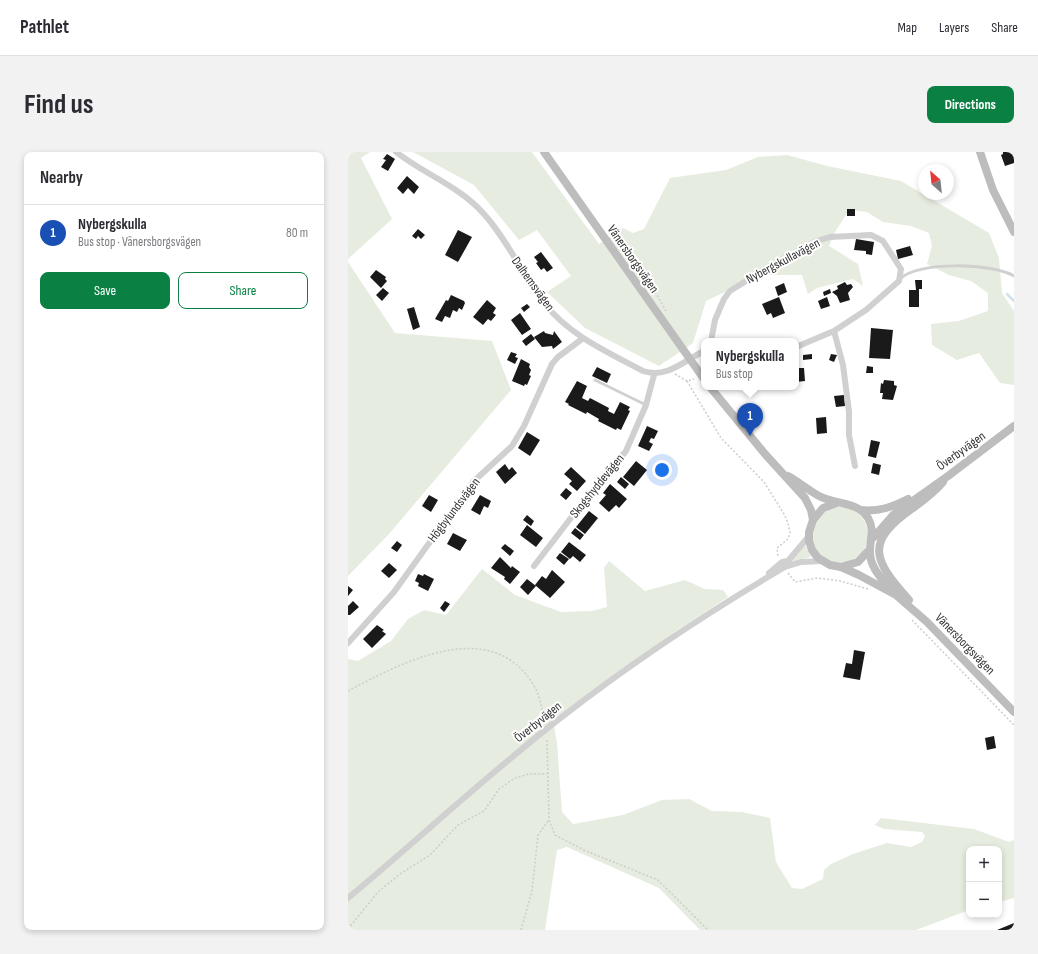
<!DOCTYPE html>
<html lang="en">
<head>
<meta charset="utf-8">
<style>
	body { margin:0; font-family:"Sofia Sans Condensed",sans-serif; background:#f2f2f3; color:#2b2b33 }
	.controls { position:absolute; right:12px; bottom:12px; display:grid; overflow:hidden; border-radius:8px; box-shadow:0 2px 6px #0003 }
	.controls button { width:36px; height:36px; display:grid; place-items:center; padding:0; border:0; border-bottom:1px solid #e1e1e2; background:#fff; color:#2b2b33; font:20px sans-serif }
	.compass { position:absolute; left:570px; top:12px; width:36px; height:36px; border-radius:50%; background:#fff; box-shadow:0 2px 6px #0003; rotate:333deg }
	.you { position:absolute; left:314px; top:318px; width:14px; height:14px; margin:-10px; border:3px solid #fff; border-radius:50%; background:#1a73e8; box-shadow:0 0 0 6px #1a73e833 }
	.badge { display:grid; place-items:center; width:26px; height:26px; border-radius:50%; background:#0b8043; color:#fff; font-size:13px; font-weight:700 }
	.pin { position:absolute; translate:-50% -33px; filter:drop-shadow(0 1px 2px #0008) }
	.pin::after { content:''; position:absolute; top:21px; width:14px; height:12px; background:inherit; clip-path:polygon(0 0,100% 0,50% 100%) }
	.popup { position:absolute; left:353px; top:186px; width:98px; height:52px; box-sizing:border-box; display:grid; place-content:center; border-radius:8px; background:#fff; filter:drop-shadow(0 1px 3px #0005); font-size:13px; white-space:nowrap; color:#7c7c81 }
	.popup b { font-size:15px; color:#2b2b33 }
	.popup::after { content:''; position:absolute; left:50%; top:100%; margin-left:-8px; border:8px solid transparent; border-top-color:#fff }
	.list { margin:0; padding:0; list-style:none }
	h2 { display:flex; justify-content:space-between; align-items:center; height:52px; margin:0; padding:0 16px; font-size:17px }
	h2 small { font-size:13px; font-weight:400; color:#7c7c81 }
	.list li { display:grid; grid-template-columns:26px 1fr auto; gap:12px; align-items:center; box-sizing:border-box; height:56px; padding:0 16px; border-top:1px solid #e1e1e2 }
	.list b { display:block; font-size:15px; white-space:nowrap }
	.list p { margin:0; font-size:13px; white-space:nowrap; color:#7c7c81 }
	.list em { font-size:13px; font-style:normal; color:#7c7c81 }
	.actions { display:flex; gap:8px; padding:12px 16px }
	.actions a { flex:1; padding:9px 0; border:1px solid #0b8043; border-radius:8px; text-align:center; font-size:14px; color:#0b8043 }
	.actions .main { background:#0b8043; color:#fff }
	.map { position:relative; flex:none; width:666px; height:778px; overflow:hidden; border-radius:8px }
	header { display:flex; align-items:center; gap:24px; box-sizing:border-box; height:56px; padding:0 20px; background:#fff; border-bottom:1px solid #e1e1e2 }
	header strong { font-size:19px }
	nav { display:flex; gap:22px; margin-inline-start:auto; font-size:14px }
	.intro { display:flex; align-items:center; justify-content:space-between; box-sizing:border-box; height:96px; padding:0 24px }
	h1 { margin:0; font-size:28px }
	.button { padding:10px 18px; border-radius:8px; background:#0b8043; color:#fff; font-size:14px; font-weight:700 }
	main { display:flex; gap:24px; padding:0 24px }
	aside { flex:1; background:#fff; border-radius:8px; box-shadow:0 2px 6px #0003 }
	.map>svg:first-child { display:block }
	.green { fill:#e6ecdf }
	.lines { fill:none; stroke-linecap:round; stroke-linejoin:round }
	.stream { stroke:#cfe2ee; stroke-width:2.5 }
	.building { fill:#1a1a1a }
	.path { stroke:#cdcdcd; stroke-width:1.5; stroke-dasharray:2 2; stroke-linecap:butt }
	.lane { stroke:#d0d0d0; stroke-width:3 }
	.street { stroke:#d0d0d0; stroke-width:6 }
	.secondary { stroke:#bdbdbd; stroke-width:8 }
	.labels { text-anchor:middle; dominant-baseline:central; stroke-width:4; stroke-linejoin:round; paint-order:stroke }
	.street-label { font-size:13px; fill:#333; stroke:#fff }
</style>
</head>
<body>
<header>
<strong>Pathlet</strong>
<nav><a>Map</a><a>Layers</a><a>Share</a></nav>
</header>
<div class="intro"><h1>Find us</h1><a class="button">Directions</a></div>
<main>
<aside>
<h2>Nearby<small></small></h2>
<ul class="list">
<li><span class="badge" style="background:#1a4fb4">1</span><div><b>Nybergskulla</b><p>Bus stop · Vänersborgsvägen</p></div><em>80 m</em></li>
</ul>
<div class="actions"><a class="main">Save</a><a>Share</a></div>
</aside>
<div class="map">
<svg width="666" height="778" viewBox="0 0 666 778">
	<rect width="100%" height="100%" fill="#fff"/>
	<path class="green" d="M0 0H22L13 6 44 67 0 107Z
		M65 0H184L251 92 275 76 285 81 296 77 322 26 378 18 410 5 439 3 479 14 553 29 641 81 651 106 654 141 666 159V233L652 231 631 201 609 208 584 193 583 172 611 169 640 159V141L623 129 601 123 579 112 584 94 581 81 563 74 535 70 519 60 501 58 487 80 481 94 510 112 515 134 505 127 469 136 460 142 454 123H413L358 149 345 191 311 214 237 176 199 140 223 124 189 78 171 88 126 33Z
		M0 110 47 181 144 189 163 238 41 382 0 424Z
		M464 383a28 28 0 1 1 56 0a28 28 0 1 1-56 0Z
		M457 393 463 405 440 411Z
		M261 409 297 439 337 428 357 437 375 438 380 445 331 477 205 567 209 591 214 660 225 672 275 663 314 648 341 647 364 659 394 660 422 666 428 710 444 736 454 737 475 727 476 718 483 712 505 702 539 691 563 695 574 690 577 684 574 680 536 677 527 673 533 666 626 677 661 690 666 688V746L651 750V697H621V758L568 778H352L311 736 219 695 209 698 197 778H0V507L10 509 43 489 60 467 76 458 98 463 134 417 167 443 213 460 244 459 259 455 256 416Z"/>
	<g class="lines">
		<path class="stream" d="M659 142 666 149"/>
	</g>
	<path class="building" d="M655 0H666V11L657 14 653 3 655 2Z
		M39 2 47 7 40 19 33 15 38 8 35 7Z
		M59 24 71 35 66 42 60 36 55 42 49 36Z
		M499 57H507V64H499Z
		M70 77 77 83 73 87 70 84 68 87 64 84Z
		M110 78 124 85 110 110 97 103Z
		M508 87 526 90 524 103 518 102V99L506 98Z
		M562 94 565 103 550 107 548 98Z
		M193 100 205 116 199 120 196 116 193 118 188 111 190 110 186 105Z
		M28 118 38 125 37 127 39 129 33 136 22 125Z
		M567 128H574V137H571V155H561V138H568Z
		M497 130 499 133 503 132 505 135 500 141 502 148 492 151 489 144 484 140 490 137 489 134Z
		M436 131 439 140 430 144 427 135Z
		M35 136 41 141 34 149 28 143Z
		M482 137 483 141 476 144 475 140Z
		M103 143 116 149 117 151 114 158 111 156 109 160 105 158 102 166 97 164 94 170 87 167 98 148 100 149Z
		M431 145 437 161 425 166 423 161 419 163 414 152Z
		M479 145 482 154 473 157 470 149Z
		M139 148 148 156 145 161 148 163 143 169 140 167 135 173 125 165Z
		M179 152 182 155 176 160 173 156Z
		M66 155 72 175 65 178 59 157Z
		M172 161 183 177 174 183 163 168Z
		M523 176 545 178 542 207 521 206Z
		M196 179 197 181 205 183 206 179 214 190 205 197 204 194 194 195 186 185Z
		M183 182 187 187 178 194 174 189Z
		M163 200 169 202 167 205 170 206 167 212 159 208Z
		M464 202V207L455 208V203Z
		M483 202 489 203 486 210 481 208Z
		M173 207 182 212 181 215 183 218 181 223 183 224 179 233 177 232 176 234 164 229Z
		M519 214 525 215V221H518Z
		M249 215 263 222 259 231 244 224Z
		M448 216H456L457 229 448 230Z
		M536 228 546 229V233L549 234 545 248 534 247 535 241H532L533 231 535 232Z
		M229 229 239 234 234 246 240 249 242 246 261 256 260 259 266 262 272 250 282 255 280 258 282 259 273 278 269 276 268 278 250 269 251 267 239 260 238 262 220 253 221 252 217 250Z
		M496 243 497 254 488 255 486 244Z
		M478 265 479 281 469 282 468 266Z
		M299 274 310 279 306 287 303 286 301 290 305 292 301 299 290 294Z
		M179 280 192 288 182 304 170 296Z
		M523 288 532 290 528 306 520 304Z
		M288 309 299 318 286 334 275 325Z
		M525 311 533 313 531 323 523 321Z
		M157 312 161 318 164 315 169 321 157 332 148 320Z
		M223 315 238 329 229 339 221 332 224 329 216 322Z
		M273 325 281 332 277 337 269 330Z
		M262 332 279 347 271 356 268 353 261 360 251 351 258 343 255 341Z
		M218 336 224 341 218 348 212 343Z
		M81 343 90 348 83 360 74 354Z
		M132 343 143 349 140 356 136 354 132 363 123 358Z
		M241 359 250 366 237 382 228 375Z
		M179 363 186 369 183 374 175 368Z
		M179 373 195 386 188 395 172 383Z
		M227 376 236 383 232 388 223 381Z
		M105 381 119 388 112 399 99 392Z
		M49 389 54 393 49 400 43 396Z
		M221 390 238 403 232 410 225 404 222 407 213 400Z
		M157 392 166 399 162 404 153 396Z
		M212 401 221 407 216 413 208 406Z
		M152 405 163 416 164 414 172 420 162 432 156 427 157 425 143 416Z
		M41 411 49 418 41 426 33 419Z
		M204 418 217 430 202 446 187 433 194 424 198 427Z
		M70 422 75 424 76 422 86 427 80 439 70 434 71 431 67 429Z
		M179 427 188 434 180 443 172 435Z
		M0 434 5 438 0 444Z
		M5 449 11 455 2 463H0V454Z
		M97 449 102 452 96 460 92 456Z
		M29 473 36 478 34 479 38 482 24 496 15 487Z
		M506 498 517 500 512 528 495 525 498 511 504 512Z
		M646 584 648 596 639 598 637 586Z
		M666 771V778H649Z"/>
	<g class="lines">
		<path class="path" d="M294 125 309 143 318 159
			M327 222 339 229 346 227
			M339 229 373 286 416 330 436 362 440 371 442 381 440 387 429 396 430 404
			M440 421 447 430 469 426 492 429 520 437
			M564 468 666 573
			M0 539C53 511 142 463 185 532 192 543 194 558 197 570
			M199 588 201 668 207 683 236 698 310 728 360 778
			M0 777 30 740 52 722 82 703 110 673 136 659 151 637 167 626 181 622H199
			M173 778 184 739 190 683 200 669"/>
		<path class="lane" d="M552 127C569 109 646 111 666 124
			M247 228 298 253"/>
		<path class="street" d="M48 0C76 22 111 34 135 61 159 87 174 122 196 151 222 184 260 200 295 219 318 227 336 209 356 199
			M486 179 495 213 501 260V283L507 314
			M363 189 367 168 376 147 382 139 422 114 469 89 482 85 523 83 535 89 553 117 551 129 518 158 486 179 448 195
			M186 414 229 358 278 299 298 253 306 223
			M421 421 434 410 440 409 461 384
			M0 491 46 440 125 330 164 294 176 274 204 212 210 205 234 187
			M0 746C72 686 141 621 215 564 286 509 360 460 437 415L453 410 474 409"/>
		<path class="secondary" d="M196 0 356 227
			M632 0 645 38 666 80
			M362 235 417 302 457 346 463 358 465 368 461 380V389L464 398 470 406 482 413 493 415 511 423 548 443 579 470 666 560
			M440 324C451 330 460 338 471 344 488 353 509 349 520 366 527 378 522 386 522 398 521 415 534 427 543 438
			M513 358C531 360 544 355 560 347
			M465 368 475 356 489 351
			M525 386 545 363 600 324 666 274
			M493 415 510 410 522 397
			M561 448C525 408 516 390 565 356 576 348 586 341 595 330"/>
	</g>
	<g class="labels">
		<g class="street-label">
			<text transform="translate(285 107) rotate(55)">Vänersborgsvägen</text>
			<text transform="translate(435 109) rotate(-28)">Nybergskullavägen</text>
			<text transform="translate(185 132) rotate(54)">Dalhemsvägen</text>
			<text transform="translate(613 299) rotate(-36)">Överbyvägen</text>
			<text transform="translate(249 334) rotate(-51)">Skogshyddevägen</text>
			<text transform="translate(106 358) rotate(-53)">Högbylundsvägen</text>
			<text transform="translate(617 492) rotate(46)">Vänersborgsvägen</text>
			<text transform="translate(190 570) rotate(-39)">Överbyvägen</text>
		</g>
	</g>
</svg>
<div class="controls">
<button>+</button>
<button>−</button>
</div>
<svg class="compass" viewBox="-18 -18 36 36"><path d="M0-13l5 13h-10z" fill="#e53935"/><path d="M0 13l5-13h-10z" fill="#7c7c81"/></svg>
<div class="you"></div>
<div class="pin badge" style="left:402px;top:284px;background:#1a4fb4">1</div>
<div class="popup"><b>Nybergskulla</b>Bus stop</div>
</div>
</main>
</body>
</html>
